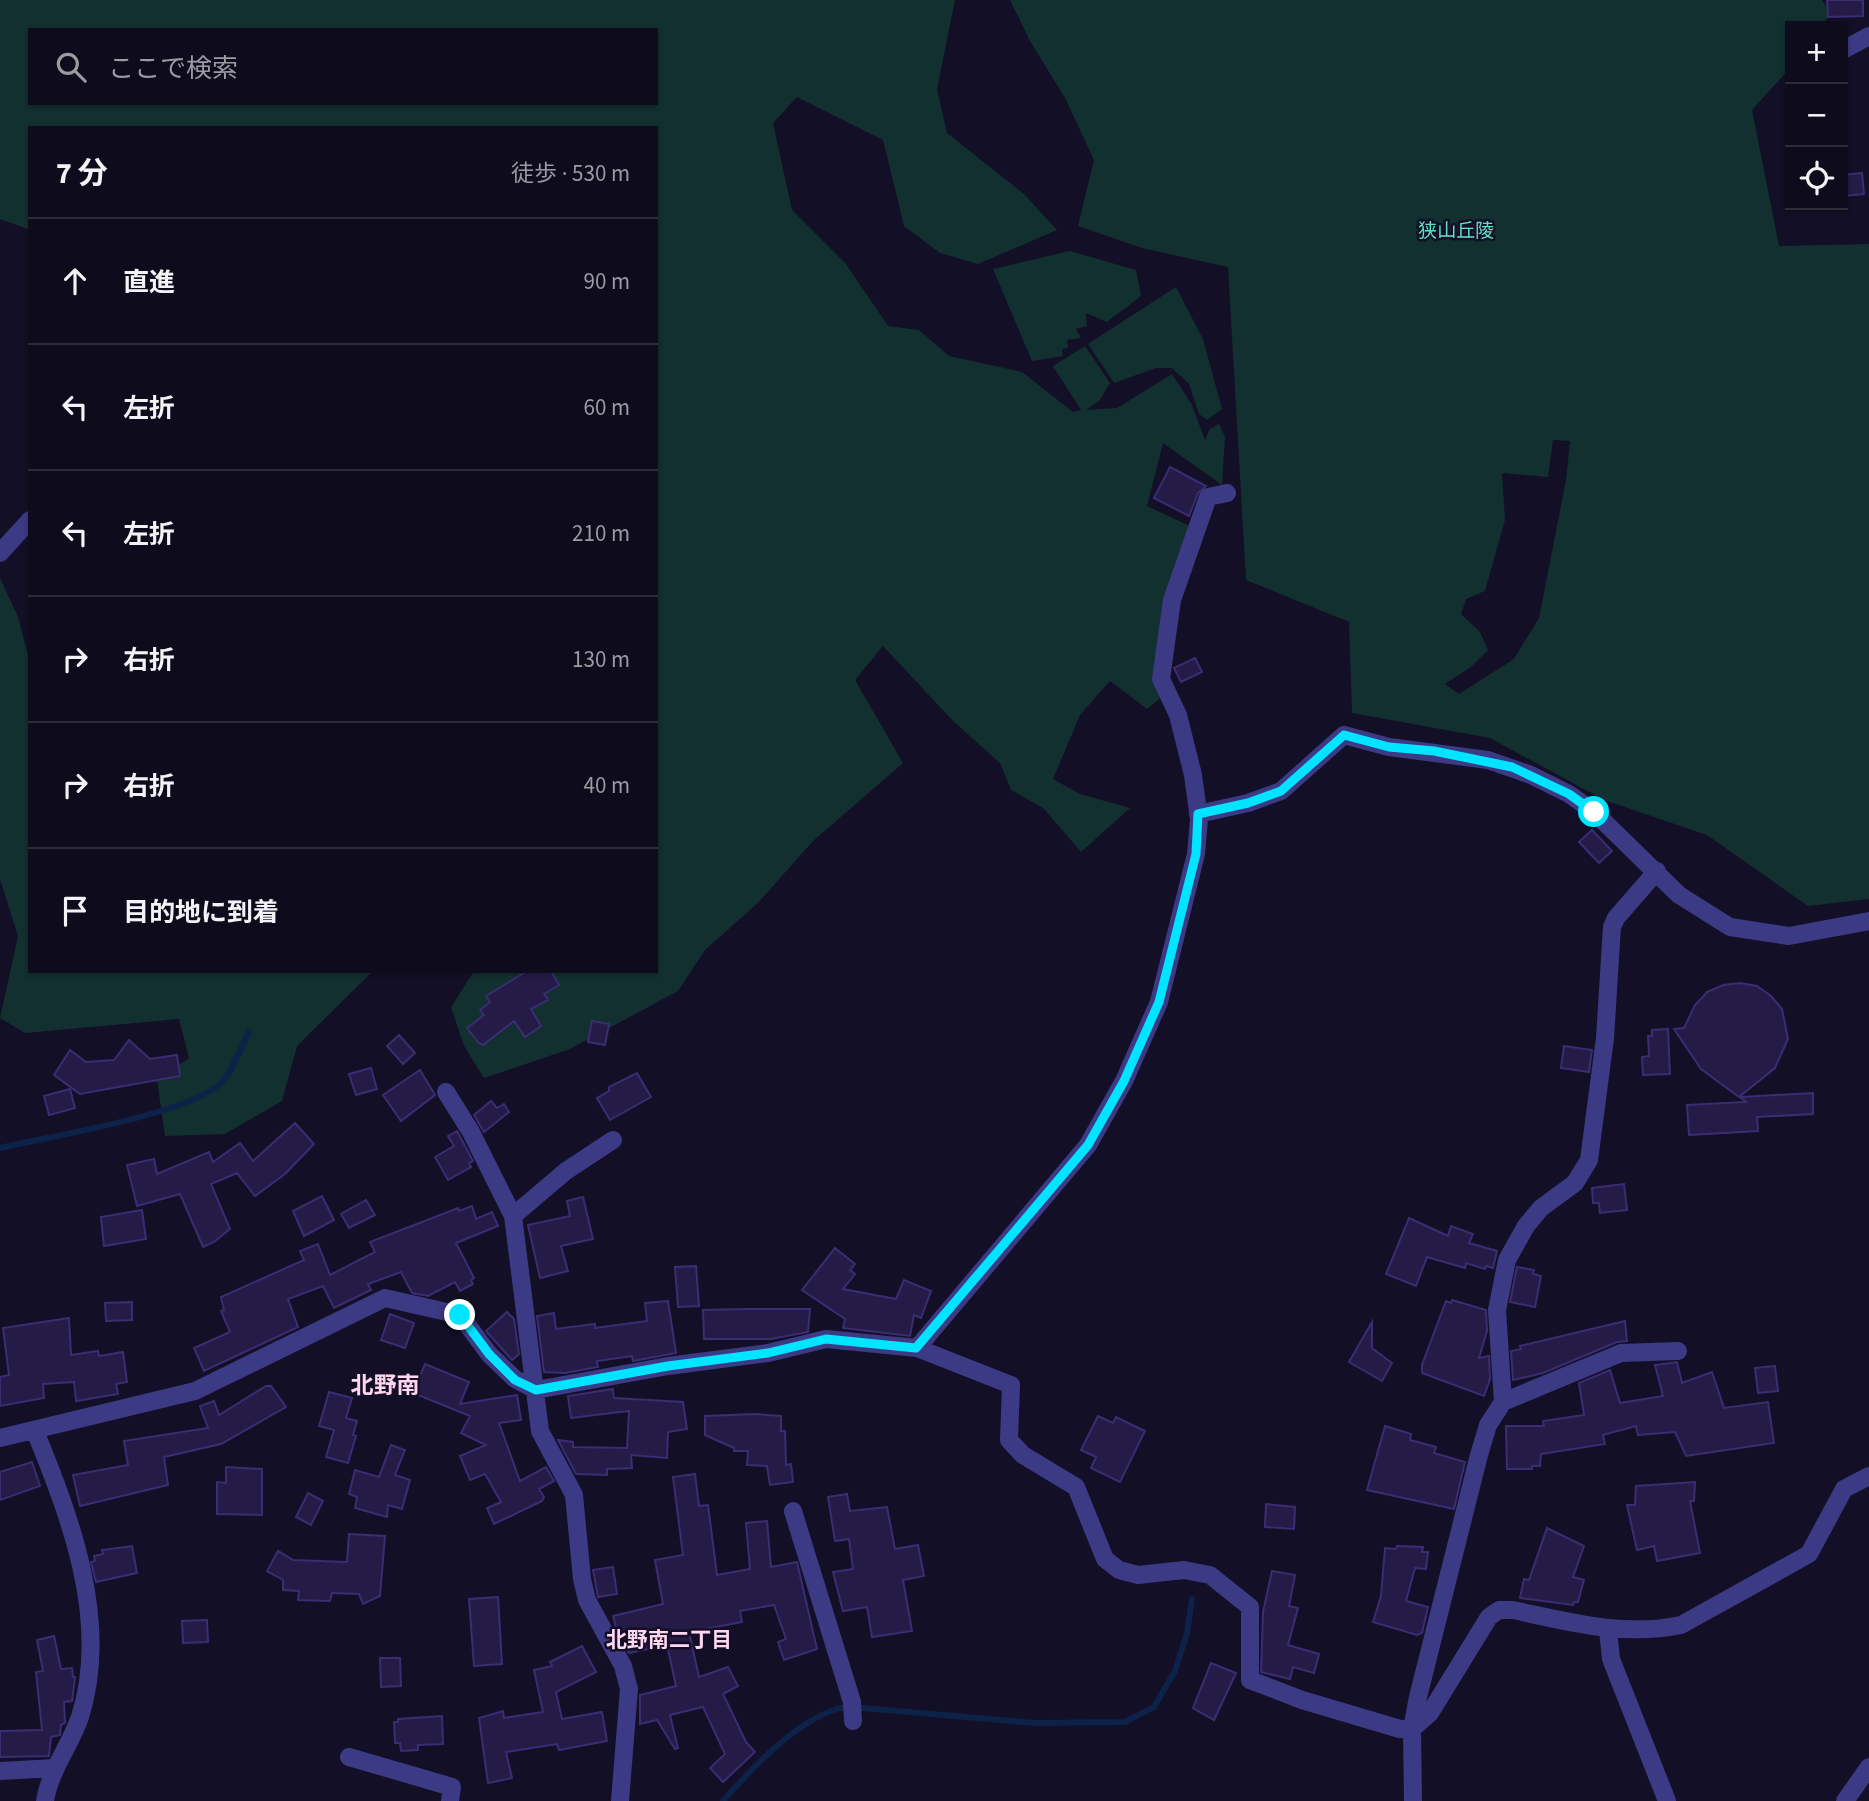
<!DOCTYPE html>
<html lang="ja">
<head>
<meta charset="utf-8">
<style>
	body { margin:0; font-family:"Source Sans 3","Noto Sans JP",sans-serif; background:#1c1929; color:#f1f3f6 }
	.controls { position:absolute; right:21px; top:21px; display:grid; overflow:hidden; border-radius:0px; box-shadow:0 2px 5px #0004 }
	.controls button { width:63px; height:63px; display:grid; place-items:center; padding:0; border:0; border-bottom:2px solid #2e2b3b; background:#0e0b1c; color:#f1f3f6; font:35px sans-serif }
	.stop { position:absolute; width:21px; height:21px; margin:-16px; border:5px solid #00e5ff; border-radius:50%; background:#fff }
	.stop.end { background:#00e5ff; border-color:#fff; box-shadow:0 2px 7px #0008 }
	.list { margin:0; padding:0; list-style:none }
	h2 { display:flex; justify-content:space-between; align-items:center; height:91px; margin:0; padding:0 28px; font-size:30px }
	h2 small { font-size:23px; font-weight:400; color:#9b9ba3 }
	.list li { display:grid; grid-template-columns:46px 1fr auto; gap:21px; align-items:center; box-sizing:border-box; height:126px; padding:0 28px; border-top:2px solid #2e2b3b }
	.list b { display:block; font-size:26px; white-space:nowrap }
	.list em { font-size:23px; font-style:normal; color:#9b9ba3 }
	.icon { flex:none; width:38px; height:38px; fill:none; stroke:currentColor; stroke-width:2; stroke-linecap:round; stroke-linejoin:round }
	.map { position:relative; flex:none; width:1869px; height:1801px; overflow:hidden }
	.search { position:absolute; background:#0e0b1c; box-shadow:0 2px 5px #0004; left:28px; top:28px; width:630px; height:77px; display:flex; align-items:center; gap:18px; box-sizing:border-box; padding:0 24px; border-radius:0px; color:#9b9ba3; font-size:26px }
	.panel { position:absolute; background:#0e0b1c; box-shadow:0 2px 5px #0004; left:28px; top:126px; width:630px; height:847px; border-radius:0px }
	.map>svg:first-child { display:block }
	.green { fill:#12302f; fill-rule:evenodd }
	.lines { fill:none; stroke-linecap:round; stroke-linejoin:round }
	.stream { stroke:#0c2248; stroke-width:6 }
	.building { fill:#241b47; stroke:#3b2d73; stroke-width:2 }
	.minor { stroke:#3d3a85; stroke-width:18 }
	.route { stroke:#00e5ff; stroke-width:9 }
	.labels { text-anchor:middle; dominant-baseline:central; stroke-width:5; stroke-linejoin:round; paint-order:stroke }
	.park-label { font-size:19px; fill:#5fe0c0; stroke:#130f26 }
	.neighbourhood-label { font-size:21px; font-weight:bold; fill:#ffd6f0; stroke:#130f26 }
	.quarter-label { font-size:23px; font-weight:bold; fill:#ffd6f0; stroke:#130f26 }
</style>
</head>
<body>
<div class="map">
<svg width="1869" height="1801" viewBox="0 0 1869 1801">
	<rect width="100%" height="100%" fill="#130f26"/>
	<path class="green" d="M0 0H955L937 89 947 133 1024 194 1057 230 978 264 940 253 904 226 883 140 797 97 773 123 792 210 846 264 888 326 919 330 949 356 1022 372 1073 412 1081 410 1053 366 1085 346 1110 383 1100 400 1086 410 1117 408 1172 374 1192 405 1205 440 1210 429 1219 424 1225 437 1222 485 1163 443 1147 506 1192 527 1163 696 1147 709 1110 681 1080 715 1053 779 1080 794 1130 808 1081 852 1043 808 1011 790 1000 763 953 721 883 646 855 680 903 763 813 841 758 903 705 950 678 991 570 1049 484 1078 464 1046 451 1007 474 971H656V128H30V230L0 219ZM30 30H656V103H30Z
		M1010 0H1822L1831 14 1821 26H1790V68L1752 110 1779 246 1869 244V899L1808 906 1707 835 1604 800 1490 738 1352 713 1349 622 1246 580 1228 267 1142 248 1078 226 1094 160 1065 98 1030 41ZM1553 440 1570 441 1566 480 1539 618 1514 659 1459 694 1445 684 1472 666 1488 650 1480 632 1461 614 1466 599 1485 591 1505 520 1502 473 1548 477Z
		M1070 251 1136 270 1141 296 1107 322 1086 313 1087 326 1076 329 1081 338 1067 340 1068 348 1062 349 1063 356 1032 361 993 269Z
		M1176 287 1203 339 1222 409 1207 420 1199 414 1189 384 1172 368H1156L1114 383 1088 344Z
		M0 578 18 617 30 663V971H373L297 1046 282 1101 225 1134 165 1136 157 1080 189 1058 179 1019 25 1033 0 1018 18 936 0 879Z"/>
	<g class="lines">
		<path class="stream" d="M0 1148C46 1137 198 1113 224 1080 234 1067 241 1047 249 1032
			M723 1801C752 1768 793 1724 836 1709 843 1707 854 1708 863 1708L1034 1723 1125 1722 1154 1707 1175 1671 1187 1633 1192 1599"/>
	</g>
	<path class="building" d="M1827 0H1863V16L1828 17Z
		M1862 173 1864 194 1843 196V175Z
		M1170 467 1206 486 1198 493 1189 516 1154 498Z
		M1195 658 1202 672 1181 682 1174 668Z
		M1592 830 1612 851 1599 863 1579 842Z
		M527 971H551L559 985 544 994 548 1000 531 1009 541 1026 525 1037 514 1021 483 1045 479 1043 467 1028 484 1015 480 1010 490 1002 486 996Z
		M1740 983 1757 986 1771 996 1782 1009 1788 1039 1775 1068 1739 1097 1701 1069 1674 1029 1684 1028 1695 1005 1707 992 1723 985Z
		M592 1021 609 1024 605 1045 588 1042Z
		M1668 1029 1670 1074 1643 1075 1642 1057 1649 1056 1648 1036H1652V1030Z
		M399 1035 415 1053 403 1064 387 1046Z
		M129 1040 150 1059 177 1055 180 1076 80 1094 54 1075 70 1050 86 1062 114 1060Z
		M1564 1046 1592 1050 1589 1072 1561 1068Z
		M371 1068 377 1089 356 1095 349 1074Z
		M420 1070 435 1095 401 1121 383 1095Z
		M637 1073 651 1097 610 1120 597 1098 609 1091V1087Z
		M70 1089 75 1108 49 1115 44 1096Z
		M1813 1093V1114L1757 1117 1758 1131 1689 1135 1687 1105 1746 1102 1740 1097Z
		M491 1101 497 1108 504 1104 509 1112 484 1132 474 1115Z
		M295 1123 314 1144 285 1174 255 1196 237 1173 211 1184 230 1229 214 1242 203 1247 180 1194 137 1206 127 1165 154 1159 157 1174 209 1152 213 1162 240 1143 253 1161Z
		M457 1131 473 1161 469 1163 471 1167 448 1180 435 1157 454 1146 448 1136Z
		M1624 1184 1627 1210 1600 1213 1599 1203H1593L1592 1188Z
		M322 1196 334 1220 304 1236 293 1211Z
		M583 1197 593 1239 561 1246 568 1271 540 1278 528 1225 570 1216 567 1201Z
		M366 1200 375 1215 349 1228 341 1214Z
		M472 1206 476 1219 492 1212 498 1226 456 1243 474 1278 471 1280 473 1284 460 1291 455 1282 428 1296 412 1293 401 1272 368 1284 371 1290 334 1308 323 1286 288 1299 298 1327 204 1371 194 1348 230 1332 221 1311 224 1310 221 1297 304 1260 300 1251 318 1244 330 1275 375 1252 370 1242 458 1208 459 1211Z
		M142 1210 146 1239 104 1246 101 1217Z
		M1409 1218 1448 1236 1451 1226 1473 1234 1469 1243 1497 1251 1493 1268 1486 1266 1485 1269 1466 1263 1465 1268 1427 1257 1416 1286 1386 1274Z
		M835 1248 855 1264 850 1270 855 1274 843 1289 896 1299 904 1280 931 1291 921 1318 914 1315 910 1336 843 1328 845 1319 802 1290Z
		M696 1266 699 1306 678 1307 675 1267Z
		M1517 1267 1534 1270 1533 1274 1541 1276 1535 1307 1510 1302Z
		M1452 1300 1486 1310 1487 1331 1479 1358 1489 1356 1490 1379 1484 1396 1422 1373V1365L1446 1301 1451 1303Z
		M668 1301 676 1353 633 1361 632 1356 597 1361 598 1367 565 1373 544 1372 537 1316 554 1313 556 1329 595 1324V1328L647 1321 645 1303Z
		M132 1302V1320L106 1321 105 1303Z
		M746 1309H810L808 1332 771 1339H704L703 1310Z
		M507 1312 514 1319 519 1354 512 1360 486 1331Z
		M390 1314 414 1323 405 1348 381 1340Z
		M69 1318 71 1355 98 1351 99 1356 123 1352 127 1382 116 1384 118 1394 76 1401 74 1382 43 1384 44 1398 0 1406V1377L9 1375 3 1328Z
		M1625 1321 1627 1341 1617 1342 1543 1373 1513 1380 1511 1351 1521 1349 1520 1346Z
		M1372 1322V1348L1392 1363 1382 1381 1349 1362Z
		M1677 1362 1682 1383 1712 1372 1724 1408 1768 1402 1774 1443 1686 1456 1675 1432 1638 1435 1636 1426 1603 1435 1605 1444 1541 1454 1540 1466H1532V1469H1507L1506 1426H1544L1543 1421 1584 1415 1579 1383 1610 1370 1620 1403 1663 1396 1655 1365Z
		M425 1364 469 1382 460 1404 517 1395 521 1420 499 1423 520 1481 546 1467 554 1481 539 1489 544 1497 542 1501 494 1524 487 1508 501 1502 485 1474 470 1480 460 1456 486 1445 461 1433 470 1416 413 1393Z
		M1775 1366 1778 1391 1758 1393 1755 1368Z
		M266 1386H271L286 1407 221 1444 164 1457 168 1485 80 1506 73 1475 128 1465 124 1441 208 1428 200 1406 214 1401 219 1415Z
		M613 1389 614 1398 683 1402 687 1429 668 1432 667 1458 631 1455 632 1468 607 1469V1475L576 1474 558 1440 573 1442V1447L627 1448 629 1411 571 1418 568 1396Z
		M329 1392 352 1398 346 1418 357 1421 353 1435 356 1436 348 1463 326 1457 334 1430 319 1426Z
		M755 1414 781 1416V1431H785L786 1465 791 1464 793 1482 770 1485 767 1466 747 1465 748 1451H734V1448L705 1435V1416Z
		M1098 1416 1113 1423 1116 1417 1145 1431 1120 1482 1091 1468 1096 1457 1081 1450Z
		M1385 1426 1411 1434 1410 1440 1436 1447 1434 1453 1465 1462 1454 1509 1367 1490Z
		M391 1445 405 1450 395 1475 410 1480 402 1509 388 1505 387 1517 355 1508 357 1497 349 1494 355 1470 379 1477Z
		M32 1462 40 1486 0 1500V1472Z
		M226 1467 262 1469V1515L217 1514V1482L226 1483Z
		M695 1474 699 1506 708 1505 717 1575 750 1569 746 1523 767 1521 771 1567 797 1562 817 1649 784 1660 778 1642 786 1639 774 1605 740 1611 742 1622 689 1632 699 1677 728 1667 738 1686 723 1694 746 1742 755 1752 723 1782 710 1768 725 1754 703 1707 670 1715 678 1748 675 1749 657 1720 640 1724V1695L676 1686 667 1645 629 1653 617 1631 613 1616 663 1604 655 1560 683 1555 673 1477Z
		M1695 1482 1694 1501H1690L1700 1553 1657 1561 1654 1546 1637 1550 1627 1505H1635L1636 1486Z
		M308 1493 323 1501 311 1525 296 1517Z
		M847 1494 850 1511 887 1507 895 1549 918 1545 924 1576 903 1580 912 1631 872 1637 867 1607 843 1611 833 1572 853 1569 849 1539 835 1541 828 1497Z
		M1266 1504 1295 1507 1294 1529 1265 1527Z
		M1547 1528 1584 1546 1573 1577 1584 1580 1578 1602H1574L1573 1605 1520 1598 1524 1579 1529 1580Z
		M349 1534 385 1536 380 1596 363 1604 359 1594 332 1593 330 1601 298 1600 299 1591 283 1590V1580L267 1571 278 1551 293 1560 347 1562Z
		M132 1546 137 1573 96 1582 91 1562 95 1561 94 1556 103 1554 102 1550Z
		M1397 1546 1423 1547 1422 1552H1428L1426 1569 1415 1568 1406 1601 1428 1607 1422 1633 1417 1635 1373 1622 1381 1596 1385 1548 1396 1549Z
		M613 1567 617 1594 598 1597 593 1570Z
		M1272 1571 1295 1575 1289 1606 1298 1608 1288 1645 1319 1654 1314 1673 1293 1667 1290 1679 1261 1672 1263 1612Z
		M498 1597 502 1664 474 1666 469 1599Z
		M207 1620 208 1642 183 1643 182 1621Z
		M54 1636 61 1669 72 1668 73 1677H75L72 1701 64 1702 65 1723 61 1725 60 1735 51 1737 49 1756 0 1757V1731L42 1730 36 1672 43 1671 37 1640Z
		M582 1646 596 1672 556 1692 562 1719 602 1712 607 1741 559 1750 557 1744 506 1752 512 1778 488 1783 479 1718 503 1711 504 1718 543 1712 534 1670 552 1666 550 1662Z
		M380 1658H400L401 1686 381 1687Z
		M1211 1663 1236 1673 1214 1720 1193 1708Z
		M442 1716 443 1744 418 1745V1750L401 1751 400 1743H395L394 1722H398V1719Z"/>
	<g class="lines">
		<path class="minor" d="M1843 50 1869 36
			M0 553 30 520
			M1198 814 1248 803 1281 791 1344 735 1389 747 1488 760 1531 775 1569 794 1594 812 1679 895 1730 927 1789 936 1869 921
			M446 1092 471 1132 513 1216 540 1431 574 1495 582 1579 587 1600 623 1666 629 1689 620 1801
			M513 1216 566 1171 613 1140
			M917 1348 1088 1145 1124 1081 1159 1002 1196 854 1199 819 1193 775 1178 715 1161 679 1172 600 1208 497 1227 493
			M1503 1402 1621 1353 1678 1351
			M35 1431C71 1519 110 1622 80 1717 70 1746 50 1770 45 1801
			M0 1438 195 1391 385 1298 460 1315 489 1354 515 1379 536 1390 668 1366 768 1353 826 1339 917 1348 1011 1385 1009 1440 1023 1455 1076 1487 1105 1559 1119 1570 1138 1575 1184 1570 1210 1575 1250 1607V1680L1302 1700 1400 1729H1412L1430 1713 1489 1617 1499 1610H1513C1569 1622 1624 1637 1681 1625L1809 1554 1844 1489 1869 1476
			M793 1511 852 1702 853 1721
			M1608 1630 1611 1659 1667 1801
			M349 1757 452 1787 450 1801
			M0 1771 55 1768
			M1413 1801 1412 1729 1418 1697 1479 1455 1488 1425 1503 1402 1497 1310 1507 1260 1526 1226 1541 1208 1575 1183 1589 1160 1605 1038 1612 927 1616 918 1657 871
			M1845 1801 1869 1767"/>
	</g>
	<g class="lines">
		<path class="route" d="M460 1315 489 1354 515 1380 536 1390 668 1366 768 1353 826 1339 916 1348 1088 1145 1124 1081 1159 1002 1196 854 1198 814 1248 803 1281 791 1344 735 1389 747 1434 751 1512 767 1569 794 1594 812"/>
	</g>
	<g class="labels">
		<g class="park-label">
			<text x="1456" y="231">狭山丘陵</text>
		</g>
		<g class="neighbourhood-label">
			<text x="669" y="1640">北野南二丁目</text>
		</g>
		<g class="quarter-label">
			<text x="385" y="1385">北野南</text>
		</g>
	</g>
</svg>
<div class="controls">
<button>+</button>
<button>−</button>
<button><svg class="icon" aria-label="locate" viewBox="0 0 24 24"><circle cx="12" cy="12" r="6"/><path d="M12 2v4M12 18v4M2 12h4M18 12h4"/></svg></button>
</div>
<div class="stop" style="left:1594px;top:812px"></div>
<div class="stop end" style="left:460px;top:1315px"></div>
<div class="search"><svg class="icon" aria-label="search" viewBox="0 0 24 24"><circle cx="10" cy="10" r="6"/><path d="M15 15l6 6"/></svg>ここで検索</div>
<section class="panel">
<h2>7 分<small>徒歩 · 530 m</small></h2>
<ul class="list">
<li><svg class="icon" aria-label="ahead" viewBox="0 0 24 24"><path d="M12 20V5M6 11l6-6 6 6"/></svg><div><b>直進</b></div><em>90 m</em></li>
<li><svg class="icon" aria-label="left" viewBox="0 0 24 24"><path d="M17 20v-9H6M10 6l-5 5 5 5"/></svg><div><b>左折</b></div><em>60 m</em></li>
<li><svg class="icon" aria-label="left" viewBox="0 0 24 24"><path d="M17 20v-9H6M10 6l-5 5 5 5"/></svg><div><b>左折</b></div><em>210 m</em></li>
<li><svg class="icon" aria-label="right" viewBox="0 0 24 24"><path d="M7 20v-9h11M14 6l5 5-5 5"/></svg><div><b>右折</b></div><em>130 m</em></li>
<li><svg class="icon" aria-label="right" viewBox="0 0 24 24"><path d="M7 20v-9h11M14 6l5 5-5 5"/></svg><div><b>右折</b></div><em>40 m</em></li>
<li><svg class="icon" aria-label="arrive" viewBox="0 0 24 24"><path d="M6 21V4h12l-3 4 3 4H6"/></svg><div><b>目的地に到着</b></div></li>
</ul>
</section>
</div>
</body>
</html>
